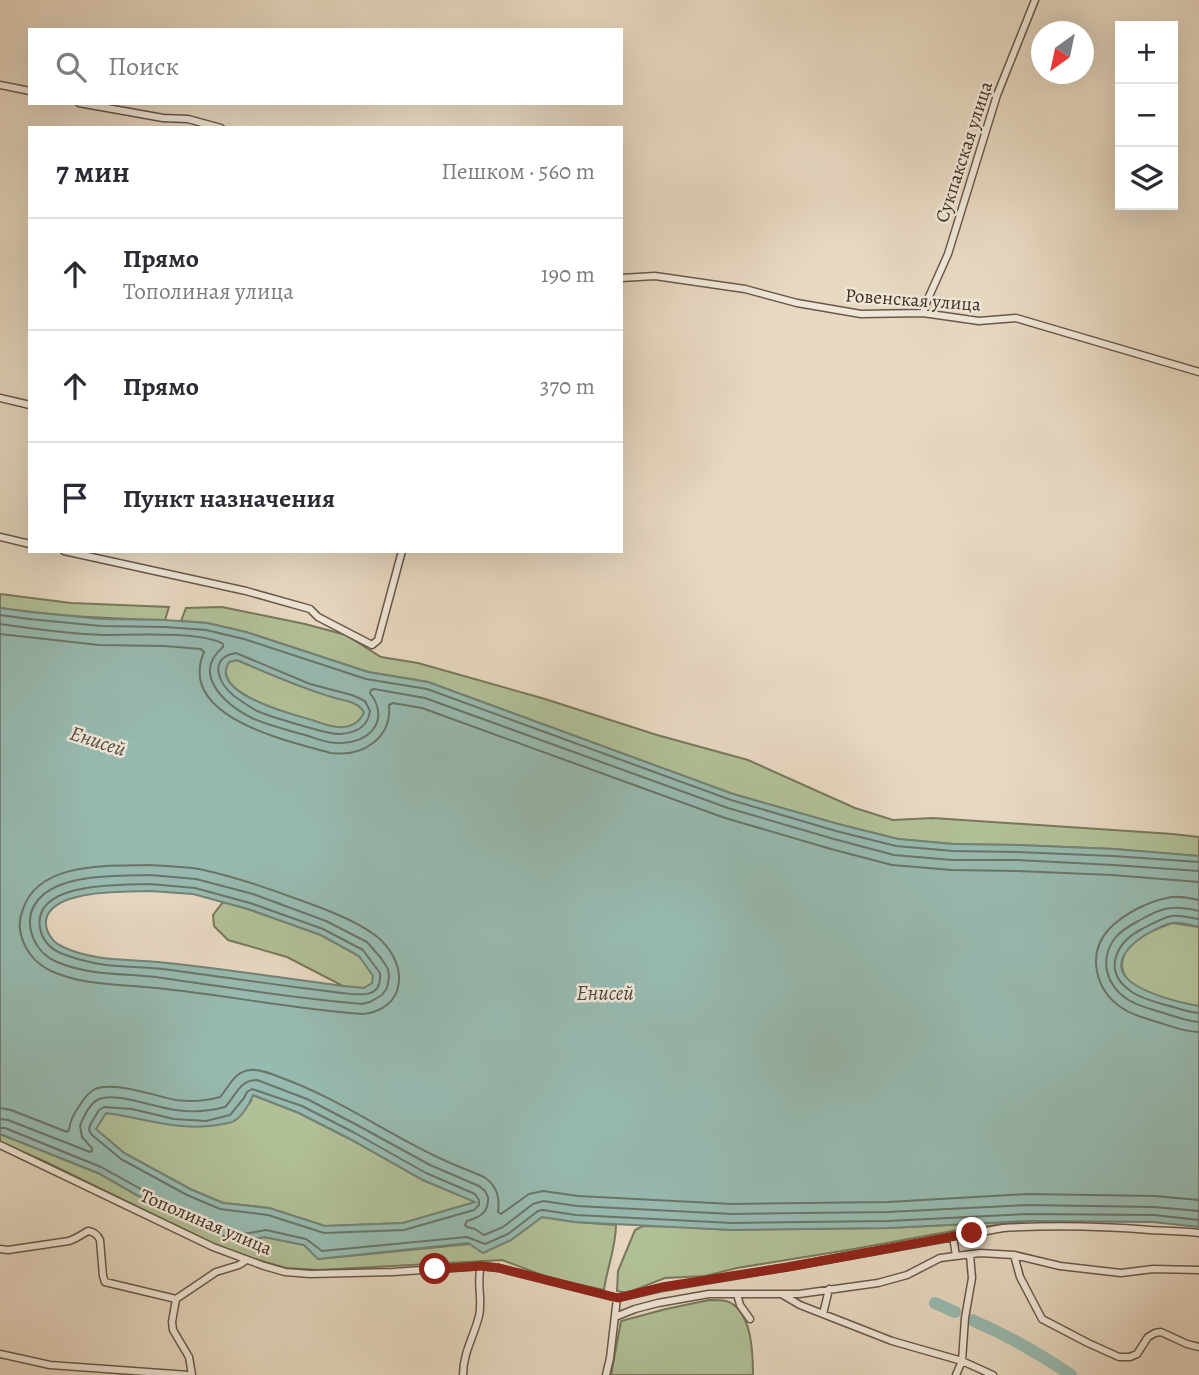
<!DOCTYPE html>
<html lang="ru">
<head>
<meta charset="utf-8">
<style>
	body { margin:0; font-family:Alegreya,serif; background:#f7f7f7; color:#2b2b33 }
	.controls { position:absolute; right:21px; top:21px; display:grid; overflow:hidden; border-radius:0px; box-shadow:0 7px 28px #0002 }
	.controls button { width:63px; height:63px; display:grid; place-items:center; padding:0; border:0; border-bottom:2px solid #e1e1e2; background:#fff; color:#2b2b33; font:35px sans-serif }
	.compass { position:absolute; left:1031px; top:21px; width:63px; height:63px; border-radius:50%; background:#fff; box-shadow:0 7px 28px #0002; rotate:213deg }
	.stop { position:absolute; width:21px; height:21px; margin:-16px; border:5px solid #8f2418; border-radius:50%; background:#fff }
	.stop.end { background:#8f2418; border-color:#fff; box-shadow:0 2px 7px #0008 }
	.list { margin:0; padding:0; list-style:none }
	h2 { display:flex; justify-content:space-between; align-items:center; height:91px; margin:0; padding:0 28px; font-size:30px }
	h2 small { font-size:23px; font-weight:400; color:#7c7c81 }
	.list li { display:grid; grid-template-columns:46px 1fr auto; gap:21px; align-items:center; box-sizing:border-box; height:112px; padding:0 28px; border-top:2px solid #e1e1e2 }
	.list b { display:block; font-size:26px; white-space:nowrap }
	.list p { margin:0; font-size:23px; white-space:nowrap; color:#7c7c81 }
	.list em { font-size:23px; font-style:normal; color:#7c7c81 }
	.icon { flex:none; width:38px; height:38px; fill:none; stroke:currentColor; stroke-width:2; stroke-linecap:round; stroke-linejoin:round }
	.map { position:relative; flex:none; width:1199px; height:1375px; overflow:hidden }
	.search { position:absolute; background:#fff; box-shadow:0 7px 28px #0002; left:28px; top:28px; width:595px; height:77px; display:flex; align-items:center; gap:18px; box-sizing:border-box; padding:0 24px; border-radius:0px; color:#7c7c81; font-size:26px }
	.panel { position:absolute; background:#fff; box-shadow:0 7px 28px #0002; left:28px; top:126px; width:595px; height:427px; border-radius:0px }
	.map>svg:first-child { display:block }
	.green { fill:#b1c097; stroke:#78775c; stroke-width:2 }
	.water { fill:#97bab0; stroke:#748277; stroke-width:2; fill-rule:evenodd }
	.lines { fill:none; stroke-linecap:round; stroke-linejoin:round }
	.shore { stroke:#6b7468; stroke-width:2 }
	.river { stroke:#97bab0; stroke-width:12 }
	.minor-casing { stroke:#695849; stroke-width:9 }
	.minor { stroke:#efe6d7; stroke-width:6 }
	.route { stroke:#8f2418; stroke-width:9 }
	.labels { text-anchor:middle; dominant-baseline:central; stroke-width:5; stroke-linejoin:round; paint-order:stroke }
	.street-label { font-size:19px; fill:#3f2e21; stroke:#efe6d7 }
	.water-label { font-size:21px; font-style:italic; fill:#514a3e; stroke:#efe6d7 }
</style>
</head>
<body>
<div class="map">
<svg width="1199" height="1375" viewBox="0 0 1199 1375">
	<rect width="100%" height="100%" fill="#e7d8c1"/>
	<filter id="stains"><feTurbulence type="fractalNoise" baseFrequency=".00286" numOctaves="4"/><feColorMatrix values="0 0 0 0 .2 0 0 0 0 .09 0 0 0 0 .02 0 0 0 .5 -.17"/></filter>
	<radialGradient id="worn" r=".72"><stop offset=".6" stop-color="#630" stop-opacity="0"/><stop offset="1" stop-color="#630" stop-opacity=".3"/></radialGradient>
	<path class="green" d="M0 594 71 603 169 607 165 620C110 619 55 616 0 608Z
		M222 607 305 624 346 635 381 657 418 663 545 699 657 735 748 760 855 808 893 820 933 818 1173 834 1199 837V856L1114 849 1017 845 953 844 898 839 838 824 733 794 428 682 368 672 246 632 207 623 181 621 186 608Z
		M237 660C268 673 298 687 330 696 342 699 357 701 364 712 360 723 350 728 338 727 328 727 316 721 307 719 288 713 209 692 229 662Z
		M223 902 248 909 321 935 359 956 374 976 372 984 364 988 343 986 287 957 228 940 214 926 213 915Z
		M1173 923 1199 927V1006C1183 1004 1151 996 1137 987 1129 982 1122 975 1122 966 1122 940 1153 930 1173 923Z
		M252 1095 299 1113 350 1139 423 1180 476 1202 403 1223 325 1226 269 1208 223 1203 190 1189 124 1153 95 1129 105 1113 234 1121 251 1101Z
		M0 1134 98 1173 172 1215 239 1242 264 1237 304 1245 319 1259 511 1240 542 1217 575 1222 616 1225C616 1247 607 1268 604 1290L553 1279 502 1260 319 1270 286 1268 230 1252 46 1162 0 1142Z
		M1028 1221 958 1230 854 1249 737 1268 705 1276 665 1278 627 1293 617 1291 618 1271 635 1230 643 1226 685 1227 732 1230 888 1228Z
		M709 1300C714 1300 721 1300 726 1301 752 1309 753 1353 753 1375H611L621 1321 666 1309Z"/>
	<path class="water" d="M0 608 30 612 101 619 165 620 207 623 246 632 368 672 428 682 733 794 838 824 898 839 953 844 1017 845 1114 849 1199 856V927C1191 925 1181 922 1172 923 1154 927 1108 952 1125 976 1137 992 1180 1003 1199 1006V1227L1153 1222 1028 1221 888 1228 732 1230 575 1222 542 1217 511 1240 483 1253 468 1243 318 1259 304 1245 264 1237 239 1242 172 1215 98 1173 0 1134ZM237 660C270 674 301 688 335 698 346 701 358 702 364 712 360 723 350 728 338 727 330 727 320 723 312 720 293 715 208 693 229 662ZM150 891 193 894 248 909 321 935 359 956 373 976 372 983 364 988 343 986C281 978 220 968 158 962 127 959 92 961 63 947 49 941 39 922 52 909 71 890 124 892 150 891ZM253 1095 299 1113 350 1139 423 1180 475 1202 403 1223 325 1226 269 1208 223 1203 190 1189 124 1153 96 1129 106 1113C145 1118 183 1133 223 1124 227 1123 231 1123 234 1121 242 1117 250 1103 253 1095Z"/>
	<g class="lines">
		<path class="shore" d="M0 615 29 619 101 626 165 627 206 630 244 639 366 679 427 689 731 800 836 831 896 846 953 851 1017 852 1113 856 1199 862
			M0 624C34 629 69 634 104 635 132 635 201 631 223 644V647C190 675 227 706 254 719 270 726 288 730 305 735 315 738 326 743 336 743 367 745 392 722 370 693L371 690 374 689 425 698 728 808 834 839 894 855 952 860H1017L1113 865 1199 871
			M0 634 99 645 164 646 201 649 204 652C176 718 289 741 331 753 362 757 392 739 389 705L393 703 422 708 725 818 831 849 892 865 952 870 1017 871 1112 875 1199 882
			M236 653 310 684 352 695 365 701 370 711C368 727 356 733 340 734 329 735 269 716 257 711 250 707 241 701 234 696 218 683 208 658 236 653Z
			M150 865C166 866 183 866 199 869 232 876 265 887 297 899 322 908 353 919 375 935 392 948 404 970 397 991 392 1005 377 1013 363 1014 294 1009 225 995 156 988 121 984 84 986 51 971 34 963 23 948 20 930 19 922 20 916 23 909 39 861 109 866 150 865Z
			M150 875 196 879 253 894 326 921 367 942 381 958 388 969 389 977 387 988 382 995 370 1002 362 1004C295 999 228 987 162 978 126 973 90 976 57 962 33 952 21 921 38 900 60 873 119 876 150 875Z
			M150 884 195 888 250 903 323 929 363 950 380 973C382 999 361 995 342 993 282 986 223 977 163 969 140 966 116 968 94 963 83 961 73 958 63 954 51 950 42 940 40 928 32 881 122 885 150 884Z
			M1199 900C1189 898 1177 895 1167 898 1147 902 1124 914 1110 928 1086 953 1095 990 1122 1008 1132 1015 1145 1018 1157 1022 1171 1026 1184 1032 1199 1032
			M1199 911C1190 909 1181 907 1172 908 1162 908 1151 914 1142 919 1133 924 1122 929 1115 938 1099 959 1106 985 1127 999 1136 1005 1147 1008 1157 1011 1171 1015 1185 1021 1199 1022
			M1199 919C1190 918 1181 915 1172 916 1162 918 1151 924 1142 929 1115 943 1102 972 1132 992 1141 998 1152 1001 1162 1004 1175 1007 1186 1012 1199 1013
			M252 1089 302 1106 353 1132 426 1173 475 1194 479 1200V1205L474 1210 404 1230 324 1233 268 1215 220 1209 187 1195 121 1159 92 1135 89 1130 90 1125 99 1110 104 1107 132 1109 174 1119 206 1121 230 1115 244 1098 247 1092Z
			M0 1108 11 1110 67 1132 69 1130C70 1120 74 1113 80 1105 84 1098 88 1093 95 1089 115 1081 155 1096 176 1100 191 1102 206 1101 220 1097 230 1086 234 1071 251 1070 261 1069 272 1074 282 1078 337 1098 383 1131 435 1156 451 1164 468 1170 484 1177 497 1186 500 1197 498 1212L501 1214 529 1194 543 1191 578 1196 732 1204 888 1202 1027 1194 1155 1196 1199 1200
			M0 1119 8 1120 90 1152 92 1151V1148L82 1137 80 1126C83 1117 90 1103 99 1099 116 1092 157 1108 176 1110 193 1113 209 1111 225 1107 236 1096 239 1080 257 1080L307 1099 357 1125 430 1165 479 1186 485 1191 488 1197C489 1213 480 1217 467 1221L465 1225 467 1227 475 1229 484 1235 503 1227 533 1204 543 1201 577 1206 732 1214 888 1212 1027 1205 1154 1207 1199 1211
			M0 1128H5L101 1167 175 1208 239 1235 266 1230 306 1239 322 1251 467 1237 485 1244 508 1234 538 1211 543 1210 576 1215 732 1223 888 1221 1028 1214 1154 1215 1199 1220"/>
		<path class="river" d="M935 1303 955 1312
			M972 1320C1007 1335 1040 1354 1071 1375"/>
		<g class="minor-casing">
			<path id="minor" d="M0 85 30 91
				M79 103 163 118 188 119 221 128
				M621 278 655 276 745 289 797 303 861 314 923 313 979 321 1016 318 1199 372
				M923 313 927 301 948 254 997 95 1035 0
				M0 398 30 405
				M0 537 30 544
				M64 551 246 591 310 609 318 617 372 645 378 640 402 551
				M0 1145 213 1247 264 1266 285 1272 310 1274 393 1272 481 1266 499 1268 617 1298 661 1288 788 1267 1003 1228C1052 1225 1101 1226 1150 1230 1166 1231 1183 1231 1199 1233
				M953 1236 956 1256
				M0 1249 8 1250 69 1241 76 1238 88 1231C94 1232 97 1234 100 1240L103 1276 105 1282 176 1299
				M1014 1255 1020 1277 1042 1319 1088 1343 1119 1357H1130L1137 1354 1148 1337 1155 1333 1161 1332 1187 1344 1199 1347
				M737 1294 740 1305 750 1319
				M783 1295 800 1305 892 1341 962 1361 993 1375
				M823 1314 829 1289
				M615 1317 635 1309 658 1303 709 1294H799L878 1283 907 1275 940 1258 980 1253 1014 1255 1060 1266 1121 1273 1153 1269 1199 1270
				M0 1354 50 1365 189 1375
				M192 1375 189 1357 173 1330 172 1322 176 1299 216 1272 239 1265 245 1261
				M463 1375C463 1353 474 1336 479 1316 483 1299 476 1282 481 1266
				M606 1375 610 1358 617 1298
				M956 1375 962 1361 965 1318 972 1278 970 1255"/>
		</g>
		<use href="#minor" class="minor"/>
	</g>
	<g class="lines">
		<path class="route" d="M435 1269 481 1266 499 1268 618 1298 662 1287 788 1267 972 1233"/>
	</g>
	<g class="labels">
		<g class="street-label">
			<text transform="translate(964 152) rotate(-72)">Сукпакская улица</text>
			<text transform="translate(913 300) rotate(4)">Ровенская улица</text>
			<text transform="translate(206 1222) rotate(23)">Тополиная улица</text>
		</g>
		<g class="water-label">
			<text transform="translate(98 741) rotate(18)">Енисей</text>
			<text x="605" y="993">Енисей</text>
		</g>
	</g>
	<rect width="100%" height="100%" filter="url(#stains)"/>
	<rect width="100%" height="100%" fill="url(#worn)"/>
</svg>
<div class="controls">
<button>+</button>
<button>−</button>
<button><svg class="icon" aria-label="layers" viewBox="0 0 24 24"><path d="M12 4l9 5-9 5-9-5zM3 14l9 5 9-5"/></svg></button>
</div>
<svg class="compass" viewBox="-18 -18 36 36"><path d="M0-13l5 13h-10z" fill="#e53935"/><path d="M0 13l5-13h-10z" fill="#7c7c81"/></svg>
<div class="stop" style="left:435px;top:1269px"></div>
<div class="stop end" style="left:972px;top:1233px"></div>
<div class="search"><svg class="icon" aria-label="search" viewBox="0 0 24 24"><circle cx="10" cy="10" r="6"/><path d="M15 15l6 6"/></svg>Поиск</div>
<section class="panel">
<h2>7 мин<small>Пешком · 560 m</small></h2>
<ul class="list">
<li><svg class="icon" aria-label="ahead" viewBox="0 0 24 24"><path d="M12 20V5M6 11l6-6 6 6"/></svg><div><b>Прямо</b><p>Тополиная улица</p></div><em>190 m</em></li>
<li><svg class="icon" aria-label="ahead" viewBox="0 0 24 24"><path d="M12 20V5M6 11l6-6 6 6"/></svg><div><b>Прямо</b></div><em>370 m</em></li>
<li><svg class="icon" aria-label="arrive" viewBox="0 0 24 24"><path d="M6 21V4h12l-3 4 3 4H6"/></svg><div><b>Пункт назначения</b></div></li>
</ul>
</section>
</div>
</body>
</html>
